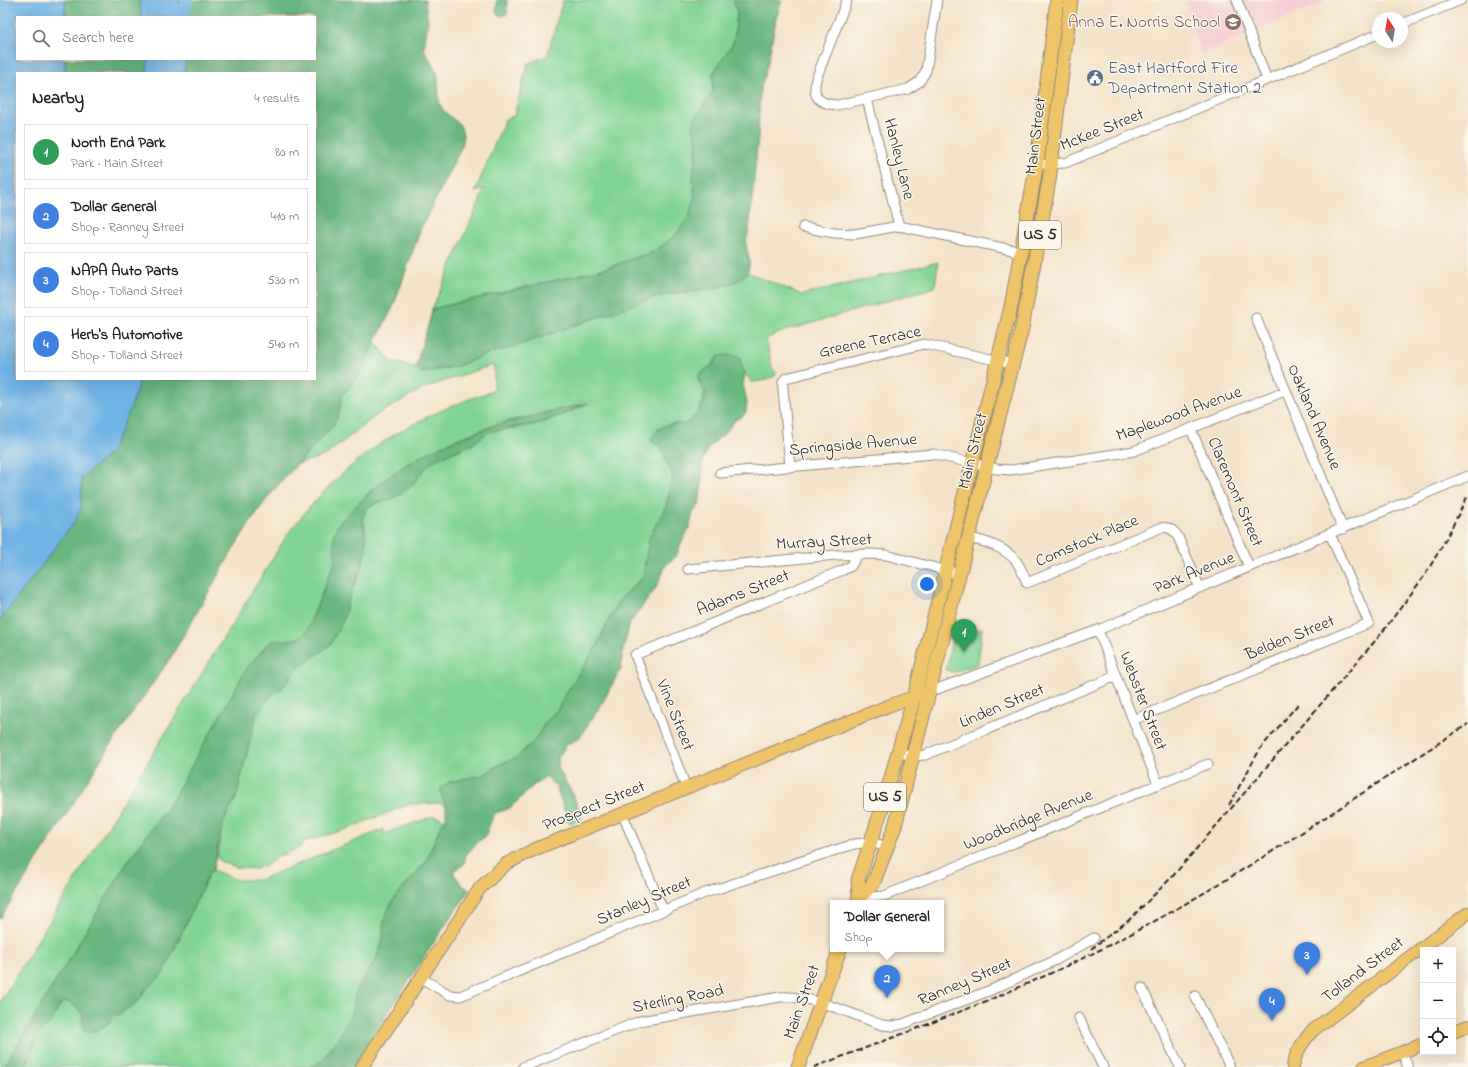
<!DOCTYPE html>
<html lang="en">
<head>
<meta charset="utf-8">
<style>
	body { margin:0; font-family:"Indie Flower",sans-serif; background:#f6f6f6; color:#202124 }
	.controls { position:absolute; right:12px; bottom:12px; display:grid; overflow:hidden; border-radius:0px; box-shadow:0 4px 16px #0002 }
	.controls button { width:36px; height:36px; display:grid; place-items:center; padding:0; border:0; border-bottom:1px solid #e0e0e0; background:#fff; color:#202124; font:20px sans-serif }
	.compass { position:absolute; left:1372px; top:12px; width:36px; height:36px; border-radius:50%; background:#fff; box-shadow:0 4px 16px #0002; rotate:348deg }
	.you { position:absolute; left:927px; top:584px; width:14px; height:14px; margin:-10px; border:3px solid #fff; border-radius:50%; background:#1a73e8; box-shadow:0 0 0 6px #1a73e833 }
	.badge { display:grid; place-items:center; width:26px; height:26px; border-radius:50%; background:#ea580c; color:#fff; font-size:13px; font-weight:700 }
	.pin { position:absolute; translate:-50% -33px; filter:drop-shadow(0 1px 2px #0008) }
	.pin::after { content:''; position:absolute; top:21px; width:14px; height:12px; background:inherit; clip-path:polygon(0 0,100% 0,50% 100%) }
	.popup { position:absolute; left:830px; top:900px; width:114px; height:52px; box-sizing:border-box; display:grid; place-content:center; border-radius:0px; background:#fff; filter:drop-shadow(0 1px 3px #0005); font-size:13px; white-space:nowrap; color:#757577 }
	.popup b { font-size:15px; color:#202124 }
	.popup::after { content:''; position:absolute; left:50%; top:100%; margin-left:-8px; border:8px solid transparent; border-top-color:#fff }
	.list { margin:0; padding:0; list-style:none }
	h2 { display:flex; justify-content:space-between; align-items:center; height:52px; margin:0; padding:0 16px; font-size:17px }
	h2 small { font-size:13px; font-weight:400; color:#757577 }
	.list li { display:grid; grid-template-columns:26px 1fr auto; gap:12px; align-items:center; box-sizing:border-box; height:56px; margin:0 8px 8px; padding:0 8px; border:1px solid #e0e0e0; border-radius:0px }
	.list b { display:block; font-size:15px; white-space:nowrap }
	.list p { margin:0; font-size:13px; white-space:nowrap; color:#757577 }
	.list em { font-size:13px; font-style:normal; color:#757577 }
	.icon { flex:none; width:22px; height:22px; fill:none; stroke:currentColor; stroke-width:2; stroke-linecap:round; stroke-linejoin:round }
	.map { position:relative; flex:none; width:1468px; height:1067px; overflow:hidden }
	.search { position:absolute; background:#fff; box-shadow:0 4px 16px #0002; left:16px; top:16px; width:300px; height:44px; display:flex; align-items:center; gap:10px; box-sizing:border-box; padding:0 14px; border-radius:0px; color:#757577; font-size:15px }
	.panel { position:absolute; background:#fff; box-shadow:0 4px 16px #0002; left:16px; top:72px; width:300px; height:308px; border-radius:0px }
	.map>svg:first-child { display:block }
	.built { fill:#f6cfd5 }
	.green { fill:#81d496; stroke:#568060 }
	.forest { fill:#68b67f; stroke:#4a7055 }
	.water { fill:#70b4e6; stroke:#4e7088 }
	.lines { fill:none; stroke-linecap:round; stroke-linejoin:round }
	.river { stroke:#70b4e6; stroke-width:12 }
	.minor-casing { stroke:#90877a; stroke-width:11 }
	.major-casing { stroke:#90877a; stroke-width:14 }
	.highway-casing { stroke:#90877a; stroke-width:15 }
	.minor { stroke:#fff; stroke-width:9 }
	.major { stroke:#eec469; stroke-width:12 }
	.highway { stroke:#eec469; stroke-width:13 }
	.rail { stroke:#2b2b2b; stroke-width:2; stroke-dasharray:6 3; stroke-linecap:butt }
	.labels { text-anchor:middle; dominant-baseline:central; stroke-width:3; stroke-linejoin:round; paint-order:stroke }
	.shield { fill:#fbf7ec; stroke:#696865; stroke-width:1 }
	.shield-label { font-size:16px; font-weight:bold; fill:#2b2b2b }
	.education-label { font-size:17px; fill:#785e54; stroke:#fbf7ec; text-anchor:end }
	.service-label { font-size:17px; fill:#4e5e75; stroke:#fbf7ec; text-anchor:start }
	.street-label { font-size:17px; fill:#2b2b2b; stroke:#fbf7ec }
</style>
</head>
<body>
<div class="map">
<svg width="1468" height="1067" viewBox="0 0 1468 1067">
	<rect width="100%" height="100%" fill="#fbf7ec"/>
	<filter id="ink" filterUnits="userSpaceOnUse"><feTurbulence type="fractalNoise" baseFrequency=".025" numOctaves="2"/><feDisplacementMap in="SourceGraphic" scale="8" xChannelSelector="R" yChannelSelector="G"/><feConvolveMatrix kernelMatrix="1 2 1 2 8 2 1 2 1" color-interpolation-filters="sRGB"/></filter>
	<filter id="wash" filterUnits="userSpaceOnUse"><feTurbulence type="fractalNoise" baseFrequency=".012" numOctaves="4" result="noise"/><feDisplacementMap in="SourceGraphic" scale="16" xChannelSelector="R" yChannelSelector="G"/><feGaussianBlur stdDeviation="0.9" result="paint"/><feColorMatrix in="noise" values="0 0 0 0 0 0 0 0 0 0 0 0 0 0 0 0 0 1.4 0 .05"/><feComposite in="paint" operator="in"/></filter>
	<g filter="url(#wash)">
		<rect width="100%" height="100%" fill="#f4e3c9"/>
		<path class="built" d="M1185 0H1329L1201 54Z"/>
		<path class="green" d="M563 0H733L737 13 734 41 713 74V92L696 116 693 125 697 143 693 179 695 198 689 216 676 235 655 251 603 269 432 309 485 189 475 192 505 119 514 116 528 63 547 56Z
			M938 262 935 287 932 288 781 332 766 339 772 368 776 373 775 376 762 381 751 382 741 366 739 357 715 359 714 363 698 376 699 381 705 393 703 402 697 414 685 424H671L658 429 655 443C665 447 663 454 666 462 668 467 672 472 673 477L666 506 648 547 643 577 622 597 609 618 597 646 567 692 558 709 545 723 535 740 516 758 500 764 483 775 449 782 442 797 446 806 441 803 410 804 347 829 306 841 299 848 277 857 268 864 256 869 238 868 220 861 217 858 221 831 224 821 236 798 256 716 273 692 281 689 299 667 330 645 343 620 348 601 362 567 367 539 363 517 366 509 373 504 392 499 410 487 428 465 436 459 473 444 488 432 533 425 570 412 586 404 500 423 454 440 423 455 387 479 367 494 334 538 336 560 330 573 307 631C299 642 280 641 267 644L260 653 171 802 129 860 4 1067H0V1002L287 535C346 458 401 422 492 391L494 388V367L492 365 422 389 378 414 326 455 298 464 337 419 342 396 358 376 375 343 392 361 417 369 420 372 425 373 458 366 487 354 510 348 655 297C675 292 738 290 747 272L802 295Z
			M982 628 978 664 954 672 946 670 952 640Z
			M434 816 446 820 440 827 426 862 410 880 471 890 449 918 353 1067H26L37 1036 51 1022 60 1005 64 1002H69C78 1009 83 1011 81 1024L105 1026 140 999 145 990 163 974 209 873 213 870 237 880H259L384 829 383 834Z"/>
		<path class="forest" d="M65 0H139L142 17H65Z
			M179 0H425L428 21 424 49 438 75 439 103 444 111 460 125 463 134V144L421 228 394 305 358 376 342 396 339 414 332 427 278 485 260 508 237 543 171 657 107 750 0 919V621L75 521 81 508 82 478 111 452 131 407 140 379H315V73H184L186 59H315V17H181Z
			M497 0H507V14L503 16 498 15 496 11Z
			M733 0H782L776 19 768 63 760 90 758 138 749 231C742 248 751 253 749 267 746 290 690 290 673 293 667 294 661 296 655 297L510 348 487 354 458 366 420 372 417 369C415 359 430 325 432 309L603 269 655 251 676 235 689 216 695 198 693 179 697 143 693 125 696 116 713 92V74L734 41 737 13Z
			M65 59H148L147 73H65Z
			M729 355 739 357 745 375 743 384 747 402 746 412 743 416 735 420 727 431 708 448 702 463V482L699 505 693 513 689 529 681 543 676 557 666 565 656 588 630 623 622 654 621 668 603 702 579 738 566 745 558 758V768L571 791 581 814V820L572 823 568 822 557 788 547 777 534 785 510 808 496 813 493 816 485 837 479 841 466 855 464 864 453 872 461 884 467 888V892L356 1061 350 1067H310L322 1060 339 1037 353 1009 356 989 376 960 382 942 384 920 388 910 396 896 426 862 440 827 446 820V806L441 793V788L449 782 483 775 500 764 516 758 535 740 545 723 558 709 567 692 597 646 619 600 643 577 649 538 666 506 673 477C672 472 662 448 659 446 657 444 654 443 651 441 653 430 664 425 674 424 678 424 683 425 686 423 696 418 705 404 705 393L699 381 698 376 714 363 719 356Z
			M588 403 544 422 488 432 473 444 436 459 428 465 410 487 402 493 392 499 373 504 366 509 363 518 366 548 362 567 348 601 343 620 330 645 299 667 281 689 273 693 256 716 236 798 224 821 221 831 213 870 209 873 163 974 145 990 140 999 133 1005 115 1016 105 1026 94 1031 86 1032C80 1025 85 1020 82 1013 79 1008 73 1005 69 1002H64L60 1005 51 1022 37 1036 26 1067H4L129 860 171 802 247 668 271 641C283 639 298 643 307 631L330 573C342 554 329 545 336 529 339 521 350 513 356 506 417 440 504 422 588 403Z"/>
		<path class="water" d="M0 0H65V17H17V59H65V73H17V379H140L131 407 111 452 82 478 81 508 75 521 0 621Z
			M139 0H179L181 17H142Z
			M148 59H186L184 73H147Z"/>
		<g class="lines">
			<path class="river" d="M182 17 187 0"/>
		</g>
	</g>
	<g filter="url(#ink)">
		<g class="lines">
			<g class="minor-casing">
				<path id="minor" d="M847 0 816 79C812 98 819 104 838 105L908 89 919 82 926 71 937 0
					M1237 0 1267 80
					M1402 24 1461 0
					M867 99 899 226
					M1046 164 1065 163 1378 34
					M803 227 834 233 855 234 899 226 1022 252
					M1256 318 1343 529
					M1191 429 1249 567
					M790 467 783 389V382L786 378 924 344 1013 364
					M720 473 933 454 997 469 1011 470 1134 451 1285 391
					M969 538C984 541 1006 548 1016 561 1021 567 1024 576 1027 583L1160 528C1169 526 1174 530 1178 537L1200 588
					M688 569 836 555 872 554 886 555 959 574
					M1098 630 1158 784
					M929 692 1098 630 1468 476
					M1133 720 1369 623 1330 534
					M898 752 912 756 925 755 1116 676
					M686 787 635 655 843 570 851 566 858 554
					M622 813 663 910
					M859 898 884 896 1208 764
					M421 978 450 995 460 996 705 893 854 844 871 842 887 847
					M1142 988 1180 1067
					M1195 996 1230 1067
					M1079 1018 1103 1067
					M1402 1052 1408 1067
					M523 1067 640 1021 780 997C809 994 854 1015 882 1025L893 1026 903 1024 991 990 1056 960 1094 938"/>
			</g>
			<g class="major-casing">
				<path id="major" d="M1453 1032 1468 1026
					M362 1067 480 888 506 864 533 850 888 706 922 694
					M1293 1067C1295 1053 1303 1042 1312 1031L1468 913
					M1364 1067 1423 1044"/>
			</g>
			<g class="highway-casing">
				<path id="highway" d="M859 898 873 884 895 826 1022 328 1049 181 1071 0
					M857 903 859 898 858 880 884 802 916 690 1011 307 1037 163 1057 0
					M798 1067 840 949"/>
			</g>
			<use href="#minor" class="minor"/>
			<use href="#major" class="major"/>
			<use href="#highway" class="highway"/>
			<path class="rail" d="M1229 805 1260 749 1299 703
				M1091 949 1129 920 1173 876 1381 634 1425 575 1446 539 1468 495
				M814 1067C919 1028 1024 990 1123 938 1242 876 1355 797 1468 724"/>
		</g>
	</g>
	<defs>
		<g id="school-disc" transform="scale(0.9)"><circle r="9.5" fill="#8d6e63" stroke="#fbf7ec"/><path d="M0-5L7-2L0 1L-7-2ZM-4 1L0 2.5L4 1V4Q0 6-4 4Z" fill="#fff"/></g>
		<g id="civic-disc" transform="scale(0.9)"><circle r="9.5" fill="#5c6f8a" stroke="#fbf7ec"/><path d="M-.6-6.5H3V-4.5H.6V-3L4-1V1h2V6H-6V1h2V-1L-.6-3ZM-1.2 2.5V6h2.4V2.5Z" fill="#fff"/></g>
	</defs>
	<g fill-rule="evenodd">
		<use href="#school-disc" x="1233" y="22"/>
		<use href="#civic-disc" x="1095" y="78"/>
	</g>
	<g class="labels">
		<g class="shield">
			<rect x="1019" y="221" width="42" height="28" rx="3"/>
			<rect x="864" y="783" width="42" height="28" rx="3"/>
		</g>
		<g class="shield-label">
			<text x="1040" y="235">US 5</text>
			<text x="885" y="797">US 5</text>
		</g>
		<g class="education-label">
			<text x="1220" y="22">Anna E. Norris School</text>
		</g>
		<g class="service-label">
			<text x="1108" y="68">East Hartford Fire<tspan x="1108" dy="20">Department Station 2</tspan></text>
		</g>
		<g class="street-label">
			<text transform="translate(1102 130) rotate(-22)">McKee Street</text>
			<text transform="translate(1036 136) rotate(-83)">Main Street</text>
			<text transform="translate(899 159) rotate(76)">Hanley Lane</text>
			<text transform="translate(870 342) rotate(-12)">Greene Terrace</text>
			<text transform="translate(1179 414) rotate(-20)">Maplewood Avenue</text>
			<text transform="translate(1314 417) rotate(67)">Oakland Avenue</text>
			<text transform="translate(853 445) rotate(-5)">Springside Avenue</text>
			<text transform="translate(973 451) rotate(-76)">Main Street</text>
			<text transform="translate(1235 492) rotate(67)">Claremont Street</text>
			<text transform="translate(1087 541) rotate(-23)">Comstock Place</text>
			<text transform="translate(824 542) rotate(-3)">Murray Street</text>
			<text transform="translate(1194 573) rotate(-22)">Park Avenue</text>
			<text transform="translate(743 593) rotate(-22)">Adams Street</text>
			<text transform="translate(1290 638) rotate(-22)">Belden Street</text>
			<text transform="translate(1143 701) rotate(69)">Webster Street</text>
			<text transform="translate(1002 706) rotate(-23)">Linden Street</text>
			<text transform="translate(675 715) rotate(68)">Vine Street</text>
			<text transform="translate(594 806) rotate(-22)">Prospect Street</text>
			<text transform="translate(1028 820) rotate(-22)">Woodbridge Avenue</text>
			<text transform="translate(644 901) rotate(-23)">Stanley Street</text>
			<text transform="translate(1363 970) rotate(-37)">Tolland Street</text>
			<text transform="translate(965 982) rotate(-23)">Ranney Street</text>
			<text transform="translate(678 999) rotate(-11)">Sterling Road</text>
			<text transform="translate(802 1002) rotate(-70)">Main Street</text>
		</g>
	</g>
</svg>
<div class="controls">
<button>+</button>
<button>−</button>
<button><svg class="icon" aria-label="locate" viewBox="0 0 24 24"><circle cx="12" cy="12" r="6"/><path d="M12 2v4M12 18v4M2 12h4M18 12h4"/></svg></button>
</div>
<svg class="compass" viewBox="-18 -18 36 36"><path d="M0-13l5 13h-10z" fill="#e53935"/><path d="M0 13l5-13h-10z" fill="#757577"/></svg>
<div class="you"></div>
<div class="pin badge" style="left:964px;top:652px;background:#2e9e5b">1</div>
<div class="pin badge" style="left:887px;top:998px;background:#3f7fe0">2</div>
<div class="popup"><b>Dollar General</b>Shop</div>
<div class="pin badge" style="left:1307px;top:975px;background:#3f7fe0">3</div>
<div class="pin badge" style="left:1272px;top:1021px;background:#3f7fe0">4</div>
<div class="search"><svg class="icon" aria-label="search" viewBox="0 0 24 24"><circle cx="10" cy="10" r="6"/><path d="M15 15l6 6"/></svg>Search here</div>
<section class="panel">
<h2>Nearby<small>4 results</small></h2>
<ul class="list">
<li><span class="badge" style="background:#2e9e5b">1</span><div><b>North End Park</b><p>Park · Main Street</p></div><em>80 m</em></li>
<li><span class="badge" style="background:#3f7fe0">2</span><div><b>Dollar General</b><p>Shop · Ranney Street</p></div><em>410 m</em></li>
<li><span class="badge" style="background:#3f7fe0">3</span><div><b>NAPA Auto Parts</b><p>Shop · Tolland Street</p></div><em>530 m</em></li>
<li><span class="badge" style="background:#3f7fe0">4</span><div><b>Herb's Automotive</b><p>Shop · Tolland Street</p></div><em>540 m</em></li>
</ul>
</section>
</div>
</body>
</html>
